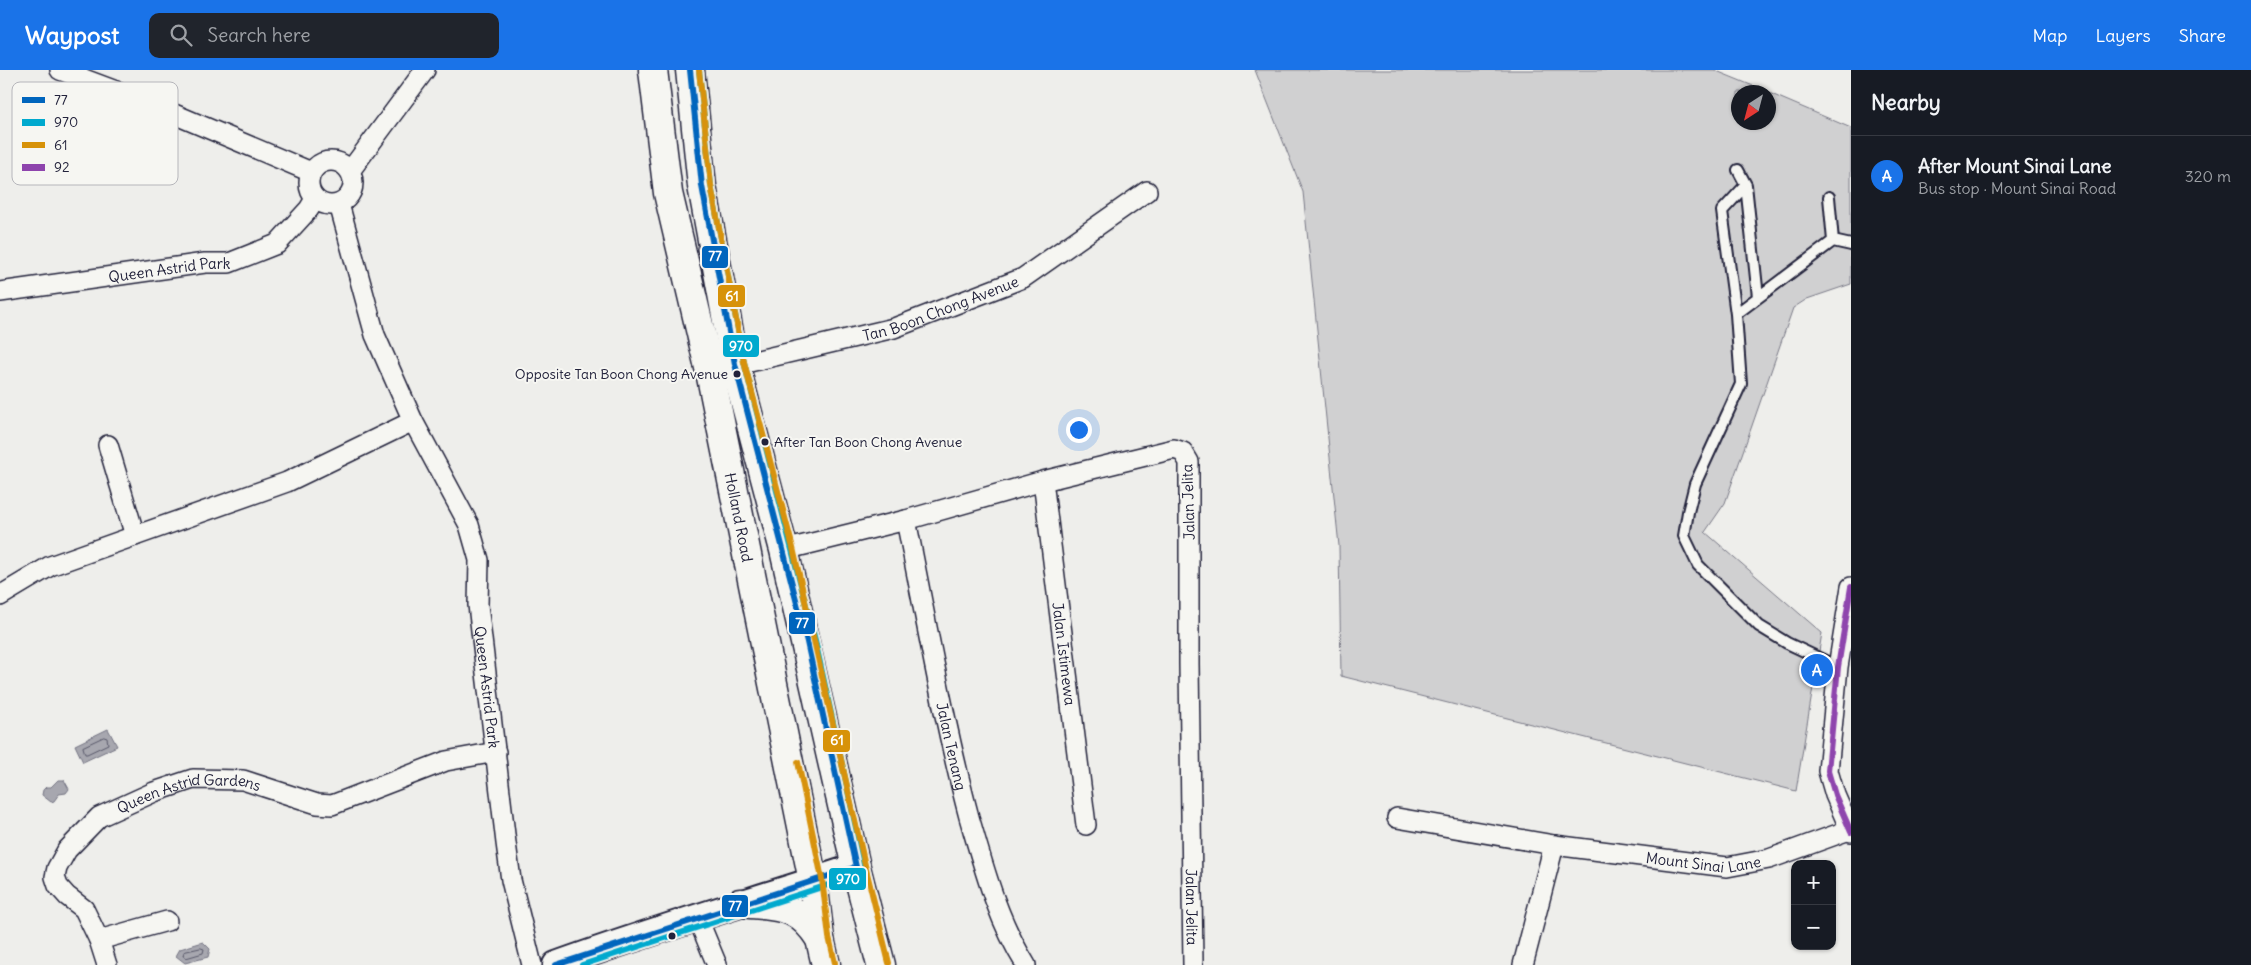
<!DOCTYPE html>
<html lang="en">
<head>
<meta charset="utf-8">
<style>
	body { margin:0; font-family:Delius,sans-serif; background:#20242c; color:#f1f3f6 }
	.controls { position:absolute; right:15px; bottom:15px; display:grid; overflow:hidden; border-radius:10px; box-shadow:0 1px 4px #0004 }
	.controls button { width:45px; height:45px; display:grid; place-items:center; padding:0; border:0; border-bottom:1px solid #363941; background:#171b24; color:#f1f3f6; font:25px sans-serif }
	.compass { position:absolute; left:1731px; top:15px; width:45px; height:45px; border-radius:50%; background:#171b24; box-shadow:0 1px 4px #0004; rotate:216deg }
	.you { position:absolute; left:1078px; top:359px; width:18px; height:18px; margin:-12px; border:4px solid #fff; border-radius:50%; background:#1a73e8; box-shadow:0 0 0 8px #1a73e833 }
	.badge { display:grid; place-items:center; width:32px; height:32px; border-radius:50%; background:#1a73e8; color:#fff; font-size:16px; font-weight:700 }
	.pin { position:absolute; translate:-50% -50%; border:2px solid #fff; box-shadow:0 1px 5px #0006 }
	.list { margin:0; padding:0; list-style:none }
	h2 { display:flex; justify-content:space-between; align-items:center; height:65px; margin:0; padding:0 20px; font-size:21px }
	h2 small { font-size:16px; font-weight:400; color:#9ea1a6 }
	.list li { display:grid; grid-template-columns:32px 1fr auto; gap:15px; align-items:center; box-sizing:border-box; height:80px; padding:0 20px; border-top:1px solid #363941 }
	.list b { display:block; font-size:19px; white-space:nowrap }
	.list p { margin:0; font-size:16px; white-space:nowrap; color:#9ea1a6 }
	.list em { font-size:16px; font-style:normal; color:#9ea1a6 }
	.icon { flex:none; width:28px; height:28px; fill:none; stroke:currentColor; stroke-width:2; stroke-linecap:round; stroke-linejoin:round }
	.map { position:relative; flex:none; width:1851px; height:895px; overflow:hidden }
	header { display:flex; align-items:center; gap:30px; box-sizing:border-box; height:70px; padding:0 25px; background:#1a73e8; color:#fff }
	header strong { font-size:24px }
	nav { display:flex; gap:28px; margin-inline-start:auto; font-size:18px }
	.search { width:350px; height:45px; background:#20242c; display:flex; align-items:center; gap:12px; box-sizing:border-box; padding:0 18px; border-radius:10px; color:#9ea1a6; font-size:19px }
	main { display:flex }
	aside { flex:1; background:#171b24 }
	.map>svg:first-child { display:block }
	.green { fill:#d0d0d1; stroke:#797986 }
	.water { fill:#a7a7af; stroke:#727281 }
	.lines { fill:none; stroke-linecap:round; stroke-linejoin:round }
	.shore { stroke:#575769; stroke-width:1 }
	.service-casing { stroke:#22223b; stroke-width:14 }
	.minor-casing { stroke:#22223b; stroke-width:22 }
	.secondary-casing { stroke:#22223b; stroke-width:30 }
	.primary-casing { stroke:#22223b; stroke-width:31 }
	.service { stroke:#f6f6f2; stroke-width:10 }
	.minor { stroke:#f6f6f2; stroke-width:19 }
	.secondary { stroke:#f6f6f2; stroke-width:26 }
	.primary { stroke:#f6f6f2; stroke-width:28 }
	.bus-1-casing { stroke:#f6f6f2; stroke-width:10 }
	.bus-2-casing { stroke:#f6f6f2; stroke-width:10 }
	.bus-3-casing { stroke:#f6f6f2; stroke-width:10 }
	.bus-4-casing { stroke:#f6f6f2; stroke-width:10 }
	.bus-1 { stroke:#0065bd; stroke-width:6 }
	.bus-2 { stroke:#00a9ce; stroke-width:6 }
	.bus-3 { stroke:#d79209; stroke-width:6 }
	.bus-4 { stroke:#8e44ad; stroke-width:6 }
	.bus-dot { fill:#22223b; stroke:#f6f6f2; stroke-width:2 }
	.labels { text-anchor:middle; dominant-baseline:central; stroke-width:4; stroke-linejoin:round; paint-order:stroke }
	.bus-label { font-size:14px; fill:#22223b; stroke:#f6f6f2; text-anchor:end }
	.street-label { font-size:15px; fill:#22223b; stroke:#f6f6f2 }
	.key { fill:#f6f6f2; stroke:#b6b6bb; stroke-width:1 }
	.key-label { font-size:14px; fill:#22223b }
	.line-badge { stroke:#f6f6f2; stroke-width:2 }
	.badge-label { font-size:14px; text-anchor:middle; font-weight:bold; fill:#fff }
</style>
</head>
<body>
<header>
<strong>Waypost</strong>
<div class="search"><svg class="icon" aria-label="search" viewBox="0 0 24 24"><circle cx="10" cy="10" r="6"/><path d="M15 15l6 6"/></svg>Search here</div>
<nav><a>Map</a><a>Layers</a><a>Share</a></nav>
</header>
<main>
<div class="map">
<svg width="1851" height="895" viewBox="0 0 1851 895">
	<rect width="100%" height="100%" fill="#eeeeeb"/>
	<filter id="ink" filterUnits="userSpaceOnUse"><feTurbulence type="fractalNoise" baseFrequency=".02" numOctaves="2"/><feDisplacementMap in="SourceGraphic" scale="10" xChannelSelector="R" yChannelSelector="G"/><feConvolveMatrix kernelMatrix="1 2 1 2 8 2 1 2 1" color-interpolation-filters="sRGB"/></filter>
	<g filter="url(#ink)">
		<path class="green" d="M1255 0H1714L1768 22H1738V52H1768L1769 23 1851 58V214L1807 229 1793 238 1725 433 1705 462 1822 563 1796 721 1341 606 1339 476 1303 122Z"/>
		<path class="water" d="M108 659 117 676 83 692 75 675Z
			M58 710H64L69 719 66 723 59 724 54 731 51 732 42 725 43 720 46 717H51Z
			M203 872 210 879 208 887 185 893 176 886 180 879Z"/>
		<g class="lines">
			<path class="shore" d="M104 667 107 668 108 674 87 684H85L83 677Z
				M201 878 204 879 203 883 186 888 183 886 184 882Z"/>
			<g class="service-casing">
				<path id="service" d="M1738 100 1746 115 1758 227
					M1746 115 1722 141 1736 244 1741 314 1695 414 1688 442 1684 466 1698 495 1759 556 1787 573 1838 597
					M1829 127 1833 171
					M1736 244 1833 171 1851 175"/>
			</g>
			<g class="minor-casing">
				<g id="minor">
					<path d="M60 0 148 33 311 102"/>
					<circle cx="331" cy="113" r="22"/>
					<path d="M350 101 425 0"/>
					<path id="s1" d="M339 134 375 265 413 351 469 455 479 490 478 535 506 773 511 810 532 895"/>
					<path id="s2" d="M0 222 205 193H229L277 174 309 139 315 129"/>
					<path id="s3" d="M724 298 894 258 1023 208 1147 121"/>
					<path d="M108 375 135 466"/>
					<path id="s4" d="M1043 411 1086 755"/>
					<path id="s5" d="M906 450C926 549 943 649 969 747 984 798 997 849 1026 895"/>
					<path id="s6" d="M784 480 906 450 1043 411 1174 379 1183 382 1189 392V594L1193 895"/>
					<path d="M1851 517 1838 597 1828 701 1835 725 1851 762"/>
					<path d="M0 526 50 496 287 412 413 351"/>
					<path id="s7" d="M1397 748 1554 775 1727 797 1769 789 1849 760"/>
					<path d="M698 849 717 895"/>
					<path d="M99 870 167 851"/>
					<path id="s8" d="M107 895 99 870 84 839 67 826 58 816 55 807 57 798 67 780 99 747 154 722 193 709 243 710 317 734 332 735 446 691 496 682"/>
					<path d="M1523 895 1554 775"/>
				</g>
			</g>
			<g class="secondary-casing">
				<path id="secondary" d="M556 895C655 859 756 830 856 797"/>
			</g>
			<g class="primary-casing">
				<g id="primary">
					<path id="s9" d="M653 0 668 123 710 302 813 811 820 869 826 895"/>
					<path d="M690 0 702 116 735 294 784 480 856 797 881 895"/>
					<path d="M740 833C779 837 797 833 820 869"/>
				</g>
			</g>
			<use href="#service" class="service"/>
			<use href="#minor" class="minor"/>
			<use href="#secondary" class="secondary"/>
			<use href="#primary" class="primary"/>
			<g class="bus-1-casing">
				<path id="bus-1" d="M556 895 856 797 807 572 735 294 702 116 690 0"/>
			</g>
			<g class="bus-2-casing">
				<path id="bus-2" d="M582 895 859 805 865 799 815 570 744 292 711 115 699 0"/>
			</g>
			<g class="bus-3-casing">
				<path id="bus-3" d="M699 0 711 115 744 292 793 478 865 795 889 893
					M798 692 822 809 829 867 835 893"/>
			</g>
			<g class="bus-4-casing">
				<path id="bus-4" d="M1851 517 1838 597 1828 701 1835 725 1851 762"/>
			</g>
			<use href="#bus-1" class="bus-1"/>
			<use href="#bus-2" class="bus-2"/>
			<use href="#bus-3" class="bus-3"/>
			<use href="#bus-4" class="bus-4"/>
		</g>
	</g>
	<g class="bus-dot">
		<circle cx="737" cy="304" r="4.5"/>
		<circle cx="765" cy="372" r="4.5"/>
		<circle cx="672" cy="866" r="4.5"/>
	</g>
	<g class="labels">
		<g class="bus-label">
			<text x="728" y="304">Opposite Tan Boon Chong Avenue</text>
			<text x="774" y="372" text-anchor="start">After Tan Boon Chong Avenue</text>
		</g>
		<g class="street-label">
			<text stroke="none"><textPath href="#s2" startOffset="171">Queen Astrid Park</textPath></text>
			<text stroke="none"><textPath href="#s3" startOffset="225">Tan Boon Chong Avenue</textPath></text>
			<text transform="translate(1188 432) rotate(-92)">Jalan Jelita</text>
			<text stroke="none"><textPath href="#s9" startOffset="456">Holland Road</textPath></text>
			<text stroke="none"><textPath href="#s4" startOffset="174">Jalan Istimewa</textPath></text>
			<text stroke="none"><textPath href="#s1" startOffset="512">Queen Astrid Park</textPath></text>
			<text stroke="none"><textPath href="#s5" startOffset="231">Jalan Tenang</textPath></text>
			<text stroke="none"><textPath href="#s8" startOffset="276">Queen Astrid Gardens</textPath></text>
			<text stroke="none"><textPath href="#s7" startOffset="310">Mount Sinai Lane</textPath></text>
			<text stroke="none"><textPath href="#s6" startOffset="869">Jalan Jelita</textPath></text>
		</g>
	</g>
	<rect x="12" y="12" width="166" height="103" rx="8" class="key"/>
	<rect x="22" y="27" width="23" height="6" fill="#0065bd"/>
	<rect x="22" y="49" width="23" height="7" fill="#00a9ce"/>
	<rect x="22" y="72" width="23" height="6" fill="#d79209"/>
	<rect x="22" y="94" width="23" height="7" fill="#8e44ad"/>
	<g class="key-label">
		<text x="54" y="35">77</text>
		<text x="54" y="57">970</text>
		<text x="54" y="80">61</text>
		<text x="54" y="102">92</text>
	</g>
	<g class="line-badge">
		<rect x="701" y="175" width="28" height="24" rx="5" fill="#0065bd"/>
		<rect x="717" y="214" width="29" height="24" rx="5" fill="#d79209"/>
		<rect x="722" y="264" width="38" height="24" rx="5" fill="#00a9ce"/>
		<rect x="788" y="541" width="28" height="24" rx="5" fill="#0065bd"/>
		<rect x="822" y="659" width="29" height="24" rx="5" fill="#d79209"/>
		<rect x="828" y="797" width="39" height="24" rx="5" fill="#00a9ce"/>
		<rect x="721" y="824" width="28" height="24" rx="5" fill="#0065bd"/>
	</g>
	<g class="badge-label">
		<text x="715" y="191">77</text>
		<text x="732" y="231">61</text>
		<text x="741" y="281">970</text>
		<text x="802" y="558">77</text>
		<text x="837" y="675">61</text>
		<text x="848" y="814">970</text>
		<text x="735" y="841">77</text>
	</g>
</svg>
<div class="controls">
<button>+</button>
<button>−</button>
</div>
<svg class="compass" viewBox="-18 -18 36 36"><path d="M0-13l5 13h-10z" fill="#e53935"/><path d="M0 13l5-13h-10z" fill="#9ea1a6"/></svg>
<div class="you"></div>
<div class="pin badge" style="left:1817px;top:600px">A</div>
</div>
<aside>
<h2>Nearby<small></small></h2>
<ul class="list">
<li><span class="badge">A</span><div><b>After Mount Sinai Lane</b><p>Bus stop · Mount Sinai Road</p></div><em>320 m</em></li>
</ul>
</aside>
</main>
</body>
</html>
